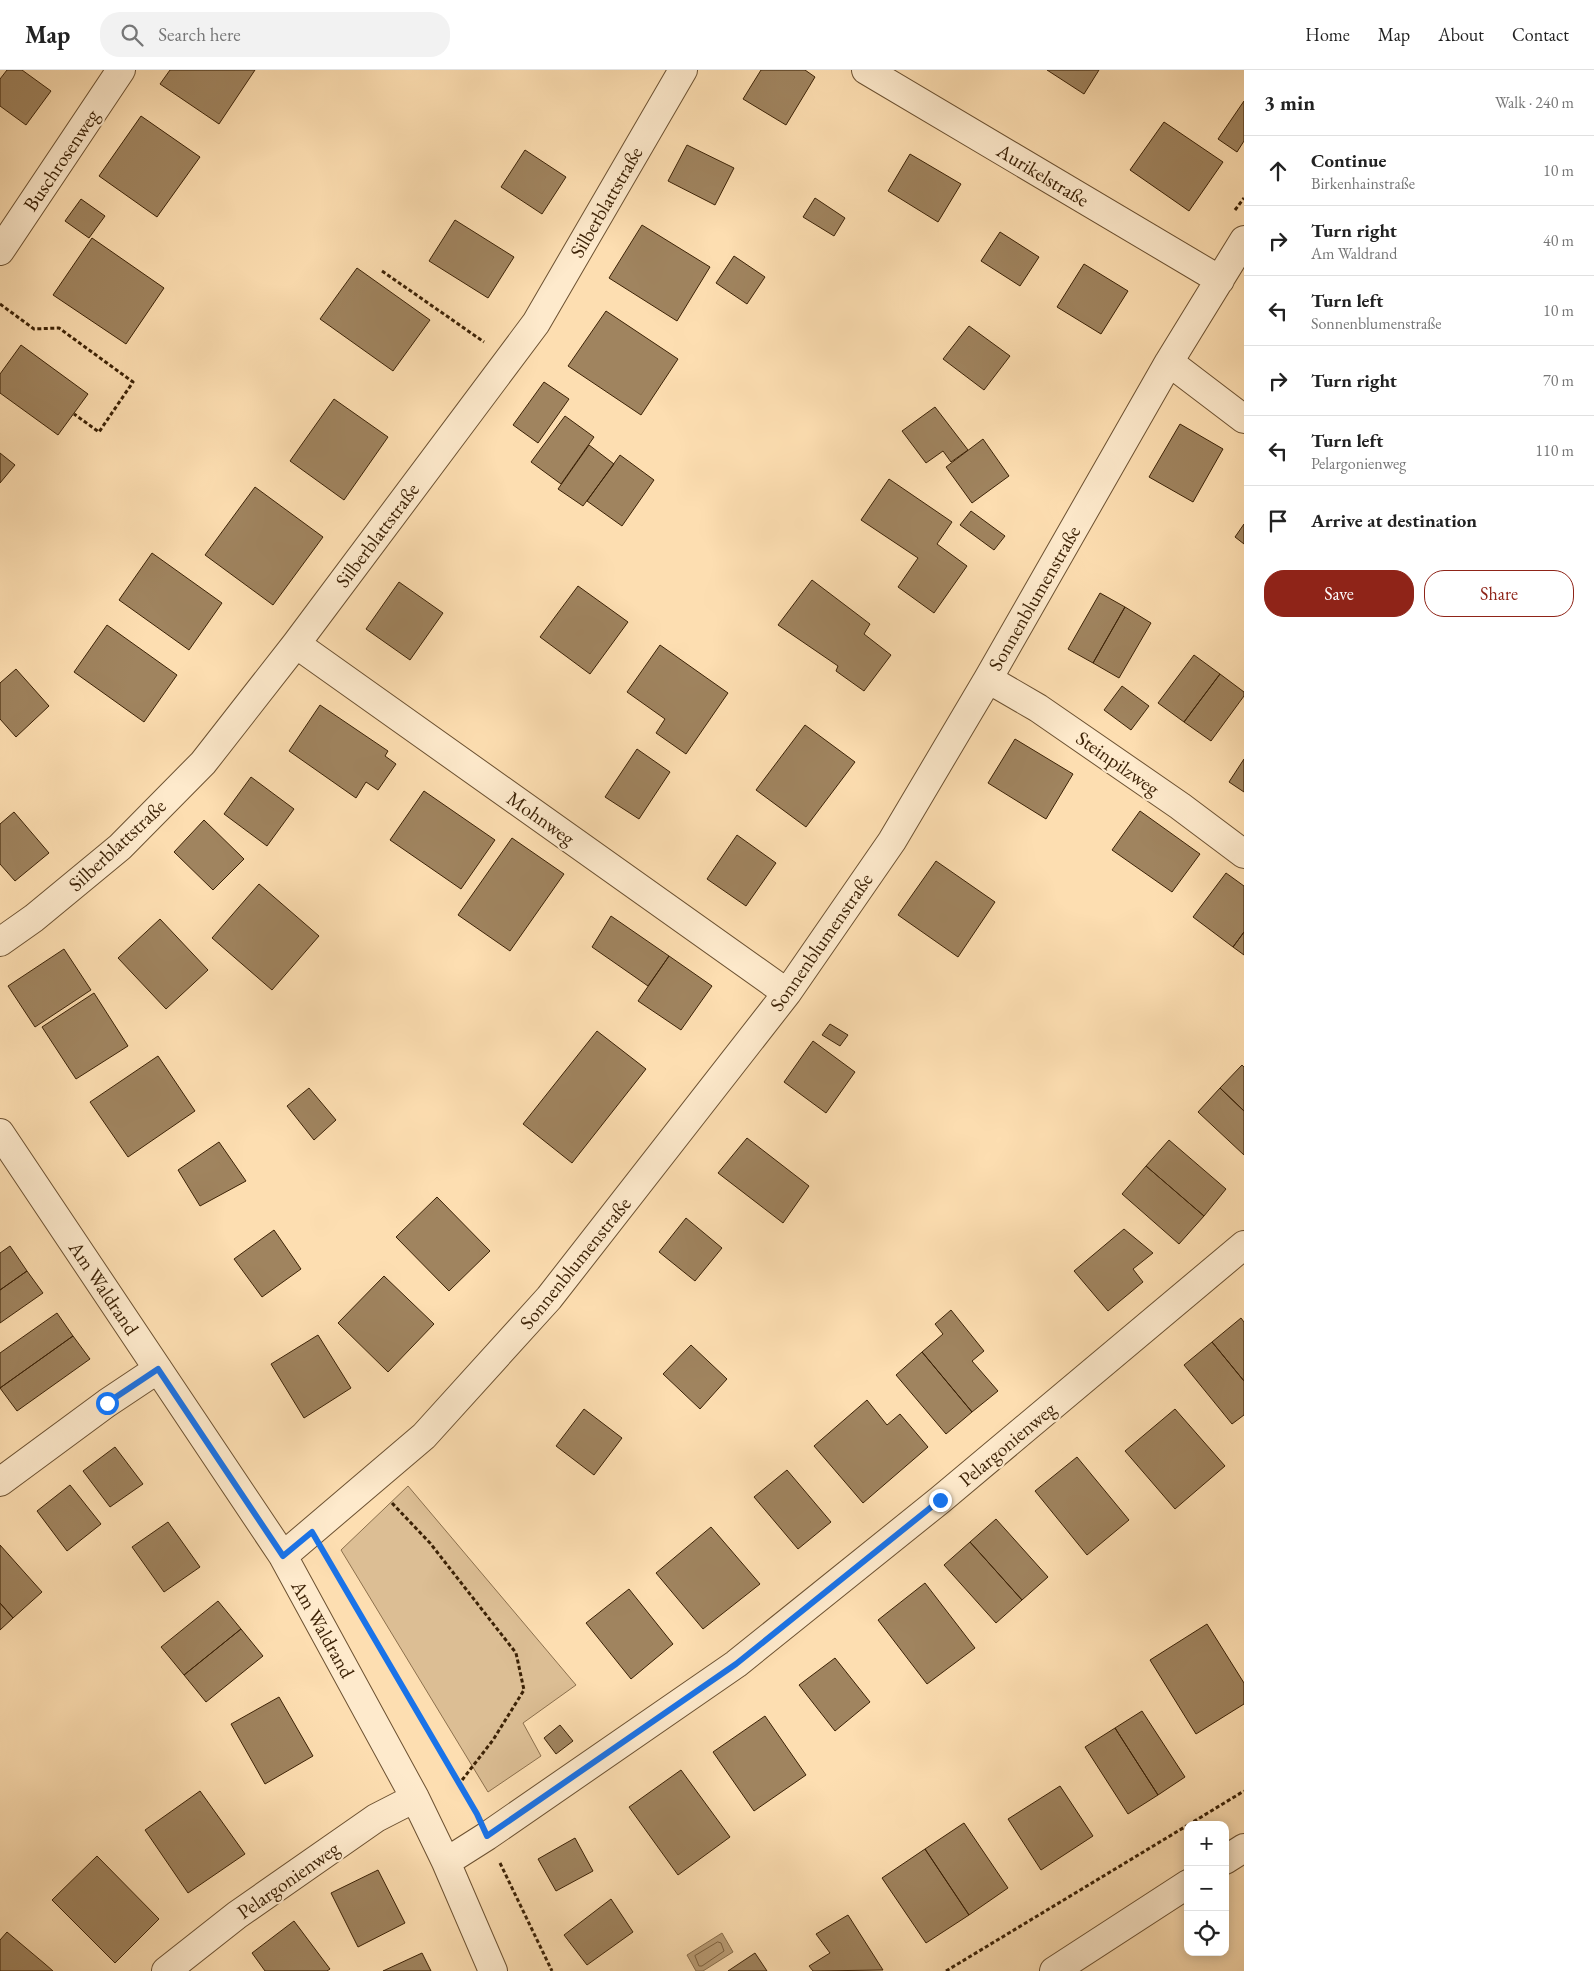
<!DOCTYPE html>
<html lang="en">
<head>
<meta charset="utf-8">
<style>
	body { margin:0; font-family:"EB Garamond",serif; background:#f2f2f2; color:#222 }
	.controls { position:absolute; right:15px; bottom:15px; display:grid; overflow:hidden; border-radius:10px; box-shadow:0 2px 12px #0003 }
	.controls button { width:45px; height:45px; display:grid; place-items:center; padding:0; border:0; border-bottom:1px solid #e0e0e0; background:#fff; color:#222; font:25px sans-serif }
	.stop { position:absolute; width:15px; height:15px; margin:-11px; border:4px solid #1a73e8; border-radius:50%; background:#fff }
	.stop.end { background:#1a73e8; border-color:#fff; box-shadow:0 1px 5px #0008 }
	.list { margin:0; padding:0; list-style:none }
	h2 { display:flex; justify-content:space-between; align-items:center; height:65px; margin:0; padding:0 20px; font-size:21px }
	h2 small { font-size:16px; font-weight:400; color:#767676 }
	.list li { display:grid; grid-template-columns:32px 1fr auto; gap:15px; align-items:center; box-sizing:border-box; height:70px; padding:0 20px; border-top:1px solid #e0e0e0 }
	.list b { display:block; font-size:19px; white-space:nowrap }
	.list p { margin:0; font-size:16px; white-space:nowrap; color:#767676 }
	.list em { font-size:16px; font-style:normal; color:#767676 }
	.actions { display:flex; gap:10px; padding:15px 20px }
	.actions a { flex:1; padding:11px 0; border:1px solid #8f2418; border-radius:20px; text-align:center; font-size:18px; color:#8f2418 }
	.actions .main { background:#8f2418; color:#fff }
	.icon { flex:none; width:28px; height:28px; fill:none; stroke:currentColor; stroke-width:2; stroke-linecap:round; stroke-linejoin:round }
	.map { position:relative; flex:none; width:1244px; height:1901px; overflow:hidden }
	header { display:flex; align-items:center; gap:30px; box-sizing:border-box; height:70px; padding:0 25px; background:#fff; border-bottom:1px solid #e0e0e0 }
	header strong { font-size:24px }
	nav { display:flex; gap:28px; margin-inline-start:auto; font-size:18px }
	.search { width:350px; height:45px; background:#f2f2f2; display:flex; align-items:center; gap:12px; box-sizing:border-box; padding:0 18px; border-radius:20px; color:#767676; font-size:19px }
	main { display:flex }
	aside { flex:1; background:#fff }
	.map>svg:first-child { display:block }
	.green { fill:#dcbe94; stroke:#8c704d }
	.water { fill:#bb9e77; stroke:#886c4a }
	.lines { fill:none; stroke-linecap:round; stroke-linejoin:round }
	.shore { stroke:#7c603e; stroke-width:1 }
	.building { fill:#a0845f; stroke:#3c2206 }
	.street-casing { stroke:#6c5131; stroke-width:30 }
	.path { stroke:#3c2206; stroke-width:3; stroke-dasharray:4 2.5; stroke-linecap:butt }
	.street { stroke:#feeacc; stroke-width:28 }
	.route { stroke:#1a73e8; stroke-width:6 }
	.labels { text-anchor:middle; dominant-baseline:central; stroke-width:4.5; stroke-linejoin:round; paint-order:stroke }
	.street-label { font-size:20px; fill:#3c2206; stroke:#feeacc }
</style>
</head>
<body>
<header>
<strong>Map</strong>
<div class="search"><svg class="icon" aria-label="search" viewBox="0 0 24 24"><circle cx="10" cy="10" r="6"/><path d="M15 15l6 6"/></svg>Search here</div>
<nav><a>Home</a><a>Map</a><a>About</a><a>Contact</a></nav>
</header>
<main>
<div class="map">
<svg width="1244" height="1901" viewBox="0 0 1244 1901">
	<rect width="100%" height="100%" fill="#fddeb1"/>
	<filter id="stains"><feTurbulence type="fractalNoise" baseFrequency=".004" numOctaves="4"/><feColorMatrix values="0 0 0 0 .2 0 0 0 0 .09 0 0 0 0 .02 0 0 0 .5 -.17"/></filter>
	<radialGradient id="worn" r=".72"><stop offset=".6" stop-color="#630" stop-opacity="0"/><stop offset="1" stop-color="#630" stop-opacity=".3"/></radialGradient>
	<path class="green" d="M408 1416 576 1615 523 1653 541 1686 488 1722 341 1480Z"/>
	<path class="water" d="M722 1863 733 1882 703 1901H696L687 1885Z"/>
	<g class="lines">
		<path class="shore" d="M718 1872 721 1873 724 1881 702 1896H699L695 1886Z"/>
	</g>
	<path class="building" d="M7 0H22L51 21 26 55 0 36V9Z
		M170 0H255L219 54 160 14Z
		M761 0H805L815 7 786 55 743 29Z
		M1047 0H1099L1084 24Z
		M1244 31V71L1237 82 1218 69Z
		M141 46 200 87 157 147 99 106Z
		M1164 52 1223 92 1189 141 1130 100Z
		M687 75 734 98 715 135 668 111Z
		M525 80 566 107 542 144 501 117Z
		M910 84 961 114 938 152 888 121Z
		M815 128 845 148 834 166 803 147Z
		M81 129 105 146 89 168 65 151Z
		M455 150 514 187 488 228 429 191Z
		M642 155 710 197 677 251 609 208Z
		M1000 162 1039 187 1020 216 981 191Z
		M92 168 164 218 126 274 53 225Z
		M734 186 765 207 747 234 716 213Z
		M1084 194 1128 221 1101 264 1057 237Z
		M357 198 430 250 393 301 320 249Z
		M606 241 678 289 641 345 568 296Z
		M969 256 1010 286 984 320 943 289Z
		M21 275 88 324 58 365 0 323V304Z
		M544 312 569 329 538 373 513 355Z
		M334 329 388 367 344 430 290 391Z
		M935 337 968 380 951 392 943 381 926 393 902 361Z
		M565 346 594 367 561 414 531 392Z
		M1180 354 1223 379 1193 432 1149 407Z
		M983 369 1009 406 972 433 946 397Z
		M589 375 614 394 583 436 558 419Z
		M0 383 15 395 0 413Z
		M620 385 654 410 622 456 587 431Z
		M889 409 952 452 937 474 967 496 934 543 898 517 918 488 861 450Z
		M255 417 323 467 273 535 205 485Z
		M971 441 1005 466 994 480 960 455Z
		M1244 454V474L1235 467Z
		M152 483 222 533 189 580 119 530Z
		M812 510 870 554 864 564 891 585 864 621 836 601 838 596 778 555Z
		M399 512 443 543 410 590 366 559Z
		M578 516 628 552 590 604 540 567Z
		M1100 523 1125 537 1093 593 1068 579Z
		M1125 537 1151 553 1119 608 1093 593Z
		M107 555 177 605 144 652 74 602Z
		M660 575 728 623 686 684 656 663 665 649 627 622Z
		M1194 585 1220 604 1184 652 1158 633Z
		M16 599 49 636 16 667 0 649V613Z
		M1220 604 1244 622V626L1211 671 1184 652Z
		M1122 616 1149 636 1131 660 1104 640Z
		M320 635 388 681 385 686 396 694 378 720 366 712 356 728 289 681Z
		M805 655 855 692 806 757 756 720Z
		M1015 669 1073 704 1046 749 988 713Z
		M637 679 670 702 639 749 605 727Z
		M1244 689V722L1229 712Z
		M251 707 294 739 267 776 224 744Z
		M424 721 495 770 461 819 390 770Z
		M1140 741 1200 784 1172 822 1112 780Z
		M14 742 49 783 15 811 0 794V754Z
		M204 750 244 789 213 820 174 782Z
		M737 765 776 793 746 836 707 809Z
		M512 768 564 804 510 881 458 845Z
		M936 791 995 832 958 887 898 845Z
		M1226 803 1244 816V862L1233 877 1193 847Z
		M259 814 319 866 272 920 212 868Z
		M611 846 669 886 648 916 592 877Z
		M160 849 208 900 166 939 118 888Z
		M1244 862V885L1233 877Z
		M64 879 91 920 35 957 8 916Z
		M669 886 712 916 681 960 638 931Z
		M94 923 128 976 76 1009 42 957Z
		M830 954 848 965 840 976 822 965Z
		M597 961 646 999 572 1093 523 1054Z
		M813 971 855 1002 826 1043 784 1012Z
		M158 986 195 1041 128 1087 90 1032Z
		M1242 995 1244 997V1041L1220 1018Z
		M309 1018 336 1050 314 1070 287 1036Z
		M1220 1018 1244 1041V1085L1198 1042Z
		M747 1068 809 1116 783 1153 718 1103Z
		M1169 1070 1226 1119 1204 1146 1146 1096Z
		M219 1072 246 1111 200 1136 178 1100Z
		M1146 1096 1204 1146 1179 1174 1122 1124Z
		M437 1127 490 1181 449 1221 396 1167Z
		M686 1148 722 1178 695 1211 659 1182Z
		M1124 1159 1153 1183 1133 1199 1143 1212 1108 1241 1074 1201Z
		M274 1160 301 1199 262 1227 234 1189Z
		M10 1176 27 1201 0 1220V1183Z
		M27 1201 43 1223 0 1253V1220Z
		M384 1206 434 1254 388 1302 338 1253Z
		M951 1240 984 1281 972 1291 998 1321 972 1342 922 1282 943 1264 935 1254Z
		M57 1243 73 1266 0 1318V1283Z
		M1241 1248 1244 1252V1311L1212 1272Z
		M318 1265 351 1318 304 1348 271 1294Z
		M73 1266 90 1289 17 1341 0 1318Z
		M1212 1272 1244 1311V1345L1232 1354 1184 1295Z
		M691 1275 727 1309 700 1339 663 1304Z
		M922 1282 972 1342 946 1364 896 1305Z
		M867 1330 887 1355 900 1344 928 1377 863 1433 814 1376Z
		M584 1339 622 1368 594 1405 556 1376Z
		M1175 1339 1225 1396 1175 1439 1125 1381Z
		M115 1377 143 1414 110 1437 83 1401Z
		M1077 1387 1129 1450 1087 1485 1035 1421Z
		M787 1400 831 1452 798 1479 754 1427Z
		M70 1415 101 1454 67 1481 37 1441Z
		M996 1449 1048 1507 1022 1530 970 1472Z
		M168 1452 200 1497 164 1522 132 1477Z
		M711 1457 760 1514 703 1559 656 1503Z
		M970 1472 1022 1530 996 1553 944 1495Z
		M0 1475 42 1522 13 1548 0 1533Z
		M925 1513 975 1578 927 1614 878 1550Z
		M629 1519 673 1574 631 1609 586 1553Z
		M218 1531 241 1559 184 1605 161 1577Z
		M0 1533 13 1548 0 1560Z
		M1207 1554 1244 1613V1634L1196 1664 1150 1590Z
		M241 1559 263 1586 206 1632 184 1605Z
		M835 1588 870 1632 835 1661 799 1615Z
		M279 1627 313 1686 265 1714 231 1654Z
		M1142 1641 1185 1707 1158 1725 1115 1658Z
		M765 1646 806 1705 754 1741 713 1682Z
		M560 1655 573 1671 556 1684 544 1668Z
		M1115 1658 1158 1725 1128 1744 1085 1677Z
		M681 1700 730 1767 678 1805 629 1737Z
		M1060 1716 1093 1766 1041 1800 1008 1749Z
		M200 1721 245 1784 188 1823 145 1760Z
		M964 1753 1008 1818 969 1845 925 1779Z
		M575 1768 593 1801 556 1821 538 1789Z
		M925 1779 969 1845 926 1873 882 1808Z
		M97 1786 159 1849 115 1893 52 1830Z
		M378 1800 405 1853 358 1877 331 1823Z
		M611 1829 633 1862 587 1895 564 1865Z
		M848 1845 883 1900 813 1901 809 1896 830 1883 816 1864Z
		M294 1851 330 1899 327 1901H265L252 1883Z
		M7 1862 45 1894 53 1901H0V1870Z
		M422 1883 431 1901H383Z
		M755 1883 767 1901H728Z"/>
	<g class="lines">
		<g class="street-casing">
			<path id="street" d="M866 0 1220 210
				M0 181 121 0
				M1169 292 1244 349
				M296 574 787 923
				M988 609 1038 638 1180 736 1244 784
				M0 872 34 848 120 777 203 693 296 574 536 253 683 0
				M0 1063 283 1486 415 1728 446 1792 493 1901
				M0 1412 107 1333 158 1299
				M283 1486 424 1366 549 1228 787 923 892 771 988 609 1169 292 1244 170
				M1225 1790 1244 1778
				M446 1792 487 1766 736 1594 940 1430 1244 1175
				M166 1901 237 1845 376 1748 415 1728
				M1054 1901 1188 1814"/>
		</g>
		<path class="path" d="M1235 140 1244 128
			M382 201 484 272
			M0 234 34 259 59 258 133 312 99 362 74 344
			M392 1433 430 1473 516 1583 524 1620 493 1670 459 1714
			M328 1489 473 1738
			M1188 1755 1244 1721
			M500 1793 552 1901
			M946 1901 1188 1755"/>
		<use href="#street" class="street"/>
	</g>
	<g class="lines">
		<path class="route" d="M107 1333 158 1299 283 1486 312 1462 477 1744 487 1766 736 1594 940 1430"/>
	</g>
	<g class="labels">
		<g class="street-label">
			<text transform="translate(61 90) rotate(-56)">Buschrosenweg</text>
			<text transform="translate(1043 105) rotate(31)">Aurikelstraße</text>
			<text transform="translate(606 132) rotate(-60)">Silberblattstraße</text>
			<text transform="translate(377 465) rotate(-53)">Silberblattstraße</text>
			<text transform="translate(1034 528) rotate(-60)">Sonnenblumenstraße</text>
			<text transform="translate(1118 693) rotate(35)">Steinpilzweg</text>
			<text transform="translate(541 748) rotate(35)">Mohnweg</text>
			<text transform="translate(117 775) rotate(-43)">Silberblattstraße</text>
			<text transform="translate(821 872) rotate(-55)">Sonnenblumenstraße</text>
			<text transform="translate(575 1193) rotate(-51)">Sonnenblumenstraße</text>
			<text transform="translate(104 1218) rotate(56)">Am Waldrand</text>
			<text transform="translate(1007 1374) rotate(-40)">Pelargonienweg</text>
			<text transform="translate(323 1559) rotate(61)">Am Waldrand</text>
			<text transform="translate(288 1810) rotate(-35)">Pelargonienweg</text>
		</g>
	</g>
	<rect width="100%" height="100%" filter="url(#stains)"/>
	<rect width="100%" height="100%" fill="url(#worn)"/>
</svg>
<div class="controls">
<button>+</button>
<button>−</button>
<button><svg class="icon" aria-label="locate" viewBox="0 0 24 24"><circle cx="12" cy="12" r="6"/><path d="M12 2v4M12 18v4M2 12h4M18 12h4"/></svg></button>
</div>
<div class="stop" style="left:107px;top:1333px"></div>
<div class="stop end" style="left:940px;top:1430px"></div>
</div>
<aside>
<h2>3 min<small>Walk · 240 m</small></h2>
<ul class="list">
<li><svg class="icon" aria-label="ahead" viewBox="0 0 24 24"><path d="M12 20V5M6 11l6-6 6 6"/></svg><div><b>Continue</b><p>Birkenhainstraße</p></div><em>10 m</em></li>
<li><svg class="icon" aria-label="right" viewBox="0 0 24 24"><path d="M7 20v-9h11M14 6l5 5-5 5"/></svg><div><b>Turn right</b><p>Am Waldrand</p></div><em>40 m</em></li>
<li><svg class="icon" aria-label="left" viewBox="0 0 24 24"><path d="M17 20v-9H6M10 6l-5 5 5 5"/></svg><div><b>Turn left</b><p>Sonnenblumenstraße</p></div><em>10 m</em></li>
<li><svg class="icon" aria-label="right" viewBox="0 0 24 24"><path d="M7 20v-9h11M14 6l5 5-5 5"/></svg><div><b>Turn right</b></div><em>70 m</em></li>
<li><svg class="icon" aria-label="left" viewBox="0 0 24 24"><path d="M17 20v-9H6M10 6l-5 5 5 5"/></svg><div><b>Turn left</b><p>Pelargonienweg</p></div><em>110 m</em></li>
<li><svg class="icon" aria-label="arrive" viewBox="0 0 24 24"><path d="M6 21V4h12l-3 4 3 4H6"/></svg><div><b>Arrive at destination</b></div></li>
</ul>
<div class="actions"><a class="main">Save</a><a>Share</a></div>
</aside>
</main>
</body>
</html>
